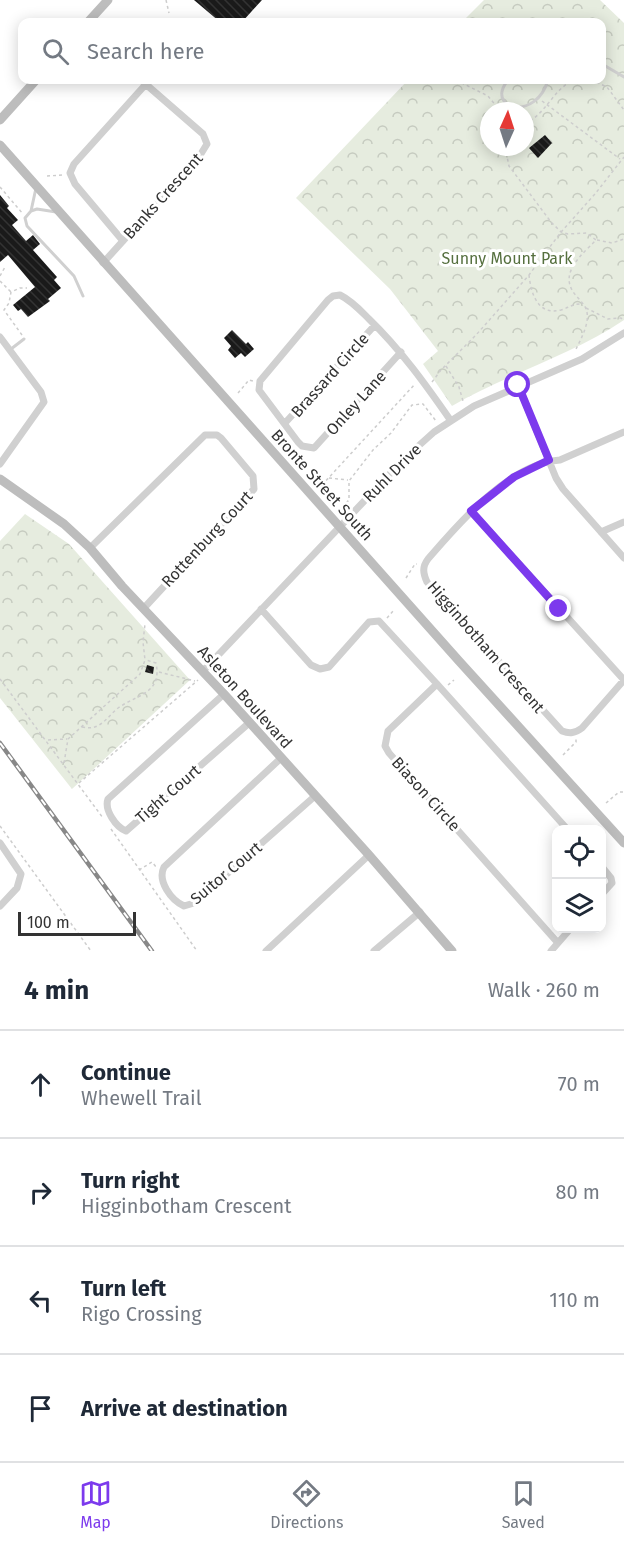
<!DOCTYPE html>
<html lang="en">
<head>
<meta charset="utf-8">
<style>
	body { margin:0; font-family:"Fira Sans",sans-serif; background:#f6f6f7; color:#1f2937 }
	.controls { position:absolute; right:18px; bottom:18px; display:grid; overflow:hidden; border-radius:12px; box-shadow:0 3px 15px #0003 }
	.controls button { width:54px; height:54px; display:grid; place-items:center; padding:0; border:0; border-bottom:2px solid #e0e1e3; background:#fff; color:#1f2937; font:30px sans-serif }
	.compass { position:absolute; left:480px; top:102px; width:54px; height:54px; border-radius:50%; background:#fff; box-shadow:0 3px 15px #0003; rotate:3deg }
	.scale { position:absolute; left:18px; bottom:15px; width:118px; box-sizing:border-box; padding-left:6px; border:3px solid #333; border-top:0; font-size:16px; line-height:21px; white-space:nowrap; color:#333; -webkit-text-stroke:4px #fff; paint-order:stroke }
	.stop { position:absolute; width:18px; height:18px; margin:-14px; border:4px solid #7c3aed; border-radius:50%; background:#fff }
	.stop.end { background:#7c3aed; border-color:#fff; box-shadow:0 2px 6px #0008 }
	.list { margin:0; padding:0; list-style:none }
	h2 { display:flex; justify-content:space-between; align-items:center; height:78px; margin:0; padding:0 24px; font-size:26px }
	h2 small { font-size:20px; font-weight:400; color:#747a83 }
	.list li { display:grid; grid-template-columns:39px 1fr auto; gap:18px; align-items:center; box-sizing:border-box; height:108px; padding:0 24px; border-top:2px solid #e0e1e3 }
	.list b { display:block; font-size:22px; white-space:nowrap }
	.list p { margin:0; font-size:20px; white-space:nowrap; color:#747a83 }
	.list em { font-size:20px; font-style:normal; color:#747a83 }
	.icon { flex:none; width:33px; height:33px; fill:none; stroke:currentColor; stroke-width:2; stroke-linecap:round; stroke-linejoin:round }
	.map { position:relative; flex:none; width:624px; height:951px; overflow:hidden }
	.search { position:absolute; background:#fff; box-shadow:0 3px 15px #0003; left:18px; right:18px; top:18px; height:66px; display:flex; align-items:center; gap:15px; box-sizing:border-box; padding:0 21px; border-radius:12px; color:#747a83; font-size:22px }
	.sheet { height:510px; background:#fff }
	nav { display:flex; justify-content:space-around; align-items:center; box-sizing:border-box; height:84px; border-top:2px solid #e0e1e3; background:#fff; font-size:16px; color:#747a83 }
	nav a { display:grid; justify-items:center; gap:3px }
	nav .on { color:#7c3aed }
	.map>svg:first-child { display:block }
	.park { fill:url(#park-crowns); fill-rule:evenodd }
	.building { fill:url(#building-back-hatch) }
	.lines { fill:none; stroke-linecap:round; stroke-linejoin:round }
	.path { stroke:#cdcdcd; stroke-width:1.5; stroke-dasharray:3 3; stroke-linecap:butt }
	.lane { stroke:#d0d0d0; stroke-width:3 }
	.street { stroke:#d0d0d0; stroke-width:7 }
	.secondary { stroke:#bdbdbd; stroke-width:9 }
	.rail-casing { stroke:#888; stroke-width:4.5 }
	.rail { stroke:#fff; stroke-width:2; stroke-dasharray:7; stroke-linecap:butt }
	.route { stroke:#7c3aed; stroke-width:8 }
	.labels { text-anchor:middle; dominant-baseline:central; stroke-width:6; stroke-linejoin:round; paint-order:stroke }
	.street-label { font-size:16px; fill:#333; stroke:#fff }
	.park-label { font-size:16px; fill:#56703f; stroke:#fff }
</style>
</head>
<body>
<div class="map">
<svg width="624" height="951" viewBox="0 0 624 951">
	<defs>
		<pattern id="park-crowns" width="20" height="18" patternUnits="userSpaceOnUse" patternTransform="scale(1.5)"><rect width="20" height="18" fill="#e6ecdf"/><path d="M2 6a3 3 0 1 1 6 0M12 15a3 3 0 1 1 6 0" fill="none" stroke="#c6cbc0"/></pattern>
		<pattern id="building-back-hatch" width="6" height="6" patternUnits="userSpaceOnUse" patternTransform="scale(1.5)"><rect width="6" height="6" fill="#1a1a1a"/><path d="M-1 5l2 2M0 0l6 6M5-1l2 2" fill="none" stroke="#333"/></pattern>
	</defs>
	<rect width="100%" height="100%" fill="#fff"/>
	<path class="park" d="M484 0H600L624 23V320C571 356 508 373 452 406L423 364 438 351 390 289 296 198 408 80H602V22H462ZM489 111H525V147H489Z
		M25 514 69 544 190 680 72 789 0 698V541Z"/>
	<path class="building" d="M194 0H262L242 22H220Z
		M545 135 552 143 538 158 529 148Z
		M0 195 9 206 7 208 18 220 12 225 26 241 33 235 40 244 33 250 57 277 54 280 61 288 48 299 50 301 28 317 21 309 18 311 13 305 35 287 8 255 0 262Z
		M232 330 246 344 248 342 254 349 245 357 241 353 235 358 228 350 231 346 224 338Z
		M147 665 154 667 153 674 145 672Z"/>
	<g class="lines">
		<path class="path" d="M166 0 169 13
			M456 80 488 96 497 107
			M591 80 607 87 624 110
			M542 101 620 159
			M493 111 497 107 500 111
			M525 124C548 112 553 89 574 80
			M505 147 509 166 551 222 561 232 568 234 587 233 596 240C584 253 561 270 572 290 576 297 584 303 586 309 591 321 581 339 576 349
			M47 176 63 175
			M0 187 23 214
			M597 240 612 243 624 239
			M529 275C531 294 538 316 561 310 568 308 572 304 580 304
			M0 276 5 267
			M0 281 11 292
			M586 308 608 319 621 318 624 321
			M22 335 4 310 9 303 11 292 20 288H27
			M446 366 459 387 463 401
			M432 382 441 370 476 335 529 275 561 232 595 194 624 157
			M238 393 249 380 253 381
			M329 478 348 480
			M322 485 415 384
			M342 507 349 500V481L373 450 391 433 412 405 423 404 436 421
			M406 578 415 564H417
			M387 618 393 611
			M159 672 195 681
			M0 679 103 818
			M448 685 454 680
			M82 727C102 732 108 714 121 706 140 694 162 692 156 663L146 660
			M48 740 67 739
			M563 755 576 742V739
			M64 763 68 739 140 674 145 660 143 642 145 624
			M79 783 198 680
			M606 803 619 792H624
			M0 826 91 951
			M111 829 197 951
			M139 870 152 862 157 868"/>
		<path class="lane" d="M602 64 624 77
			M508 80C501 89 498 98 509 106 528 111 543 98 548 80
			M531 80 541 82 545 80
			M36 188 31 211 25 218 27 226 74 276 83 296
			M31 211 37 209 56 212
			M11 349 24 339"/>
		<path class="street" d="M123 241 75 184 70 173 74 164 146 84
			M103 263 199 157 207 144 203 134 141 80
			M0 337 41 392 44 402 0 464
			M401 352 314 448 302 446 298 442 259 390 260 381 328 300 333 296 340 295C352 301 360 310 369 319 401 350 426 385 451 421
			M518 385 556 478 563 489 624 558
			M285 423 375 325
			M624 432 560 460C510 463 459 523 428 559 422 567 423 573 427 582L562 731C570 734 575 733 582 728L624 680
			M471 511 624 680
			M601 532 624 522
			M90 548 205 435H217L221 438 253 476 254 489 144 608
			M261 609 311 665 320 669 329 667 369 622 379 621 437 684
			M203 671 405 458 434 432 474 406 582 359 624 333
			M224 694 108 799C104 810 116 827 126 831L249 723
			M280 759 164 867C157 881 171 900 184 906L194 903 315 796
			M0 843 21 874 17 888 0 906
			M602 867 611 878 612 883 602 894
			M558 943 389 753 385 746 388 731 437 684 568 830
			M266 951 369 855
			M374 951 420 912
			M551 951 571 928"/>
		<path class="secondary" d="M88 22 108 0
			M0 120 36 80
			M0 145 459 661 624 843
			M0 479 64 524 90 548 122 586 224 694 369 855 452 951"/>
		<g class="rail-casing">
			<path id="rail" d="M0 743 152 951"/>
		</g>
		<use href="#rail" class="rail"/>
	</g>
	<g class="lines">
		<path class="route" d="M518 385 549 460 514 477 471 511 559 609"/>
	</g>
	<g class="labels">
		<g class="street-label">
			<text transform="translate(163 196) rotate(-48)">Banks Crescent</text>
			<text transform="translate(330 375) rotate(-48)">Brassard Circle</text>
			<text transform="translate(356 403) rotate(-48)">Onley Lane</text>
			<text transform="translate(392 473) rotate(-45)">Ruhl Drive</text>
			<text transform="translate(322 485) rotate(48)">Bronte Street South</text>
			<text transform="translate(207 539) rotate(-47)">Rottenburg Court</text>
			<text transform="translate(486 647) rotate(49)">Higginbotham Crescent</text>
			<text transform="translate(245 697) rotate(48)">Asleton Boulevard</text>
			<text transform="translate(168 794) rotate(-41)">Tight Court</text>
			<text transform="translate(426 794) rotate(48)">Biason Circle</text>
			<text transform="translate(226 873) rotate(-40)">Suitor Court</text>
		</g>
		<g class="park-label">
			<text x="507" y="258">Sunny Mount Park</text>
		</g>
	</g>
</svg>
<div class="controls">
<button><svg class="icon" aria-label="locate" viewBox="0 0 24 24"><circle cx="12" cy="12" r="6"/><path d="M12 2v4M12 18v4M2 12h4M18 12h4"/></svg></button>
<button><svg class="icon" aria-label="layers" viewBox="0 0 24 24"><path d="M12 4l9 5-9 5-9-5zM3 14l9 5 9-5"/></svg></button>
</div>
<svg class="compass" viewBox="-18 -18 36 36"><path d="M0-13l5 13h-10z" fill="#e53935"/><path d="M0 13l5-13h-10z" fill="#747a83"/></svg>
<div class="scale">100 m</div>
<div class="stop" style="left:518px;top:385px"></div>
<div class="stop end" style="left:559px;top:609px"></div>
<div class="search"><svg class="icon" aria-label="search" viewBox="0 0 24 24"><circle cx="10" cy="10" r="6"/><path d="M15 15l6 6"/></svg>Search here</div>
</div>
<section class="sheet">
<h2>4 min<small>Walk · 260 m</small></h2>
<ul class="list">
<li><svg class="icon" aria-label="ahead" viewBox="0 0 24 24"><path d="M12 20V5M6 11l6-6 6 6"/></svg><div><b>Continue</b><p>Whewell Trail</p></div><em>70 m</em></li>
<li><svg class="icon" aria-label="right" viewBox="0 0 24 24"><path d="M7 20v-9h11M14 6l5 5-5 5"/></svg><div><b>Turn right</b><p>Higginbotham Crescent</p></div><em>80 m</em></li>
<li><svg class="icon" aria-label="left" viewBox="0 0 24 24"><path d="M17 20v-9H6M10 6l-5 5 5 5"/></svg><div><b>Turn left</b><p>Rigo Crossing</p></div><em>110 m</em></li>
<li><svg class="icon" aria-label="arrive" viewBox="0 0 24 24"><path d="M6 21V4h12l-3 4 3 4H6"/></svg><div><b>Arrive at destination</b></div></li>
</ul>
</section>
<nav>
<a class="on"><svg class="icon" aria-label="map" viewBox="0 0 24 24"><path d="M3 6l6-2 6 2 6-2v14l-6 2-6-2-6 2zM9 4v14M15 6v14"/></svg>Map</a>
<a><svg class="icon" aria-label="directions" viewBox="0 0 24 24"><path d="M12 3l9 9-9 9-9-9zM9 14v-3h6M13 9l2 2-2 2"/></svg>Directions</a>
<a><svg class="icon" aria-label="saved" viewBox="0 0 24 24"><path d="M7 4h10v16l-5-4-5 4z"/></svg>Saved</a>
</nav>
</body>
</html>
